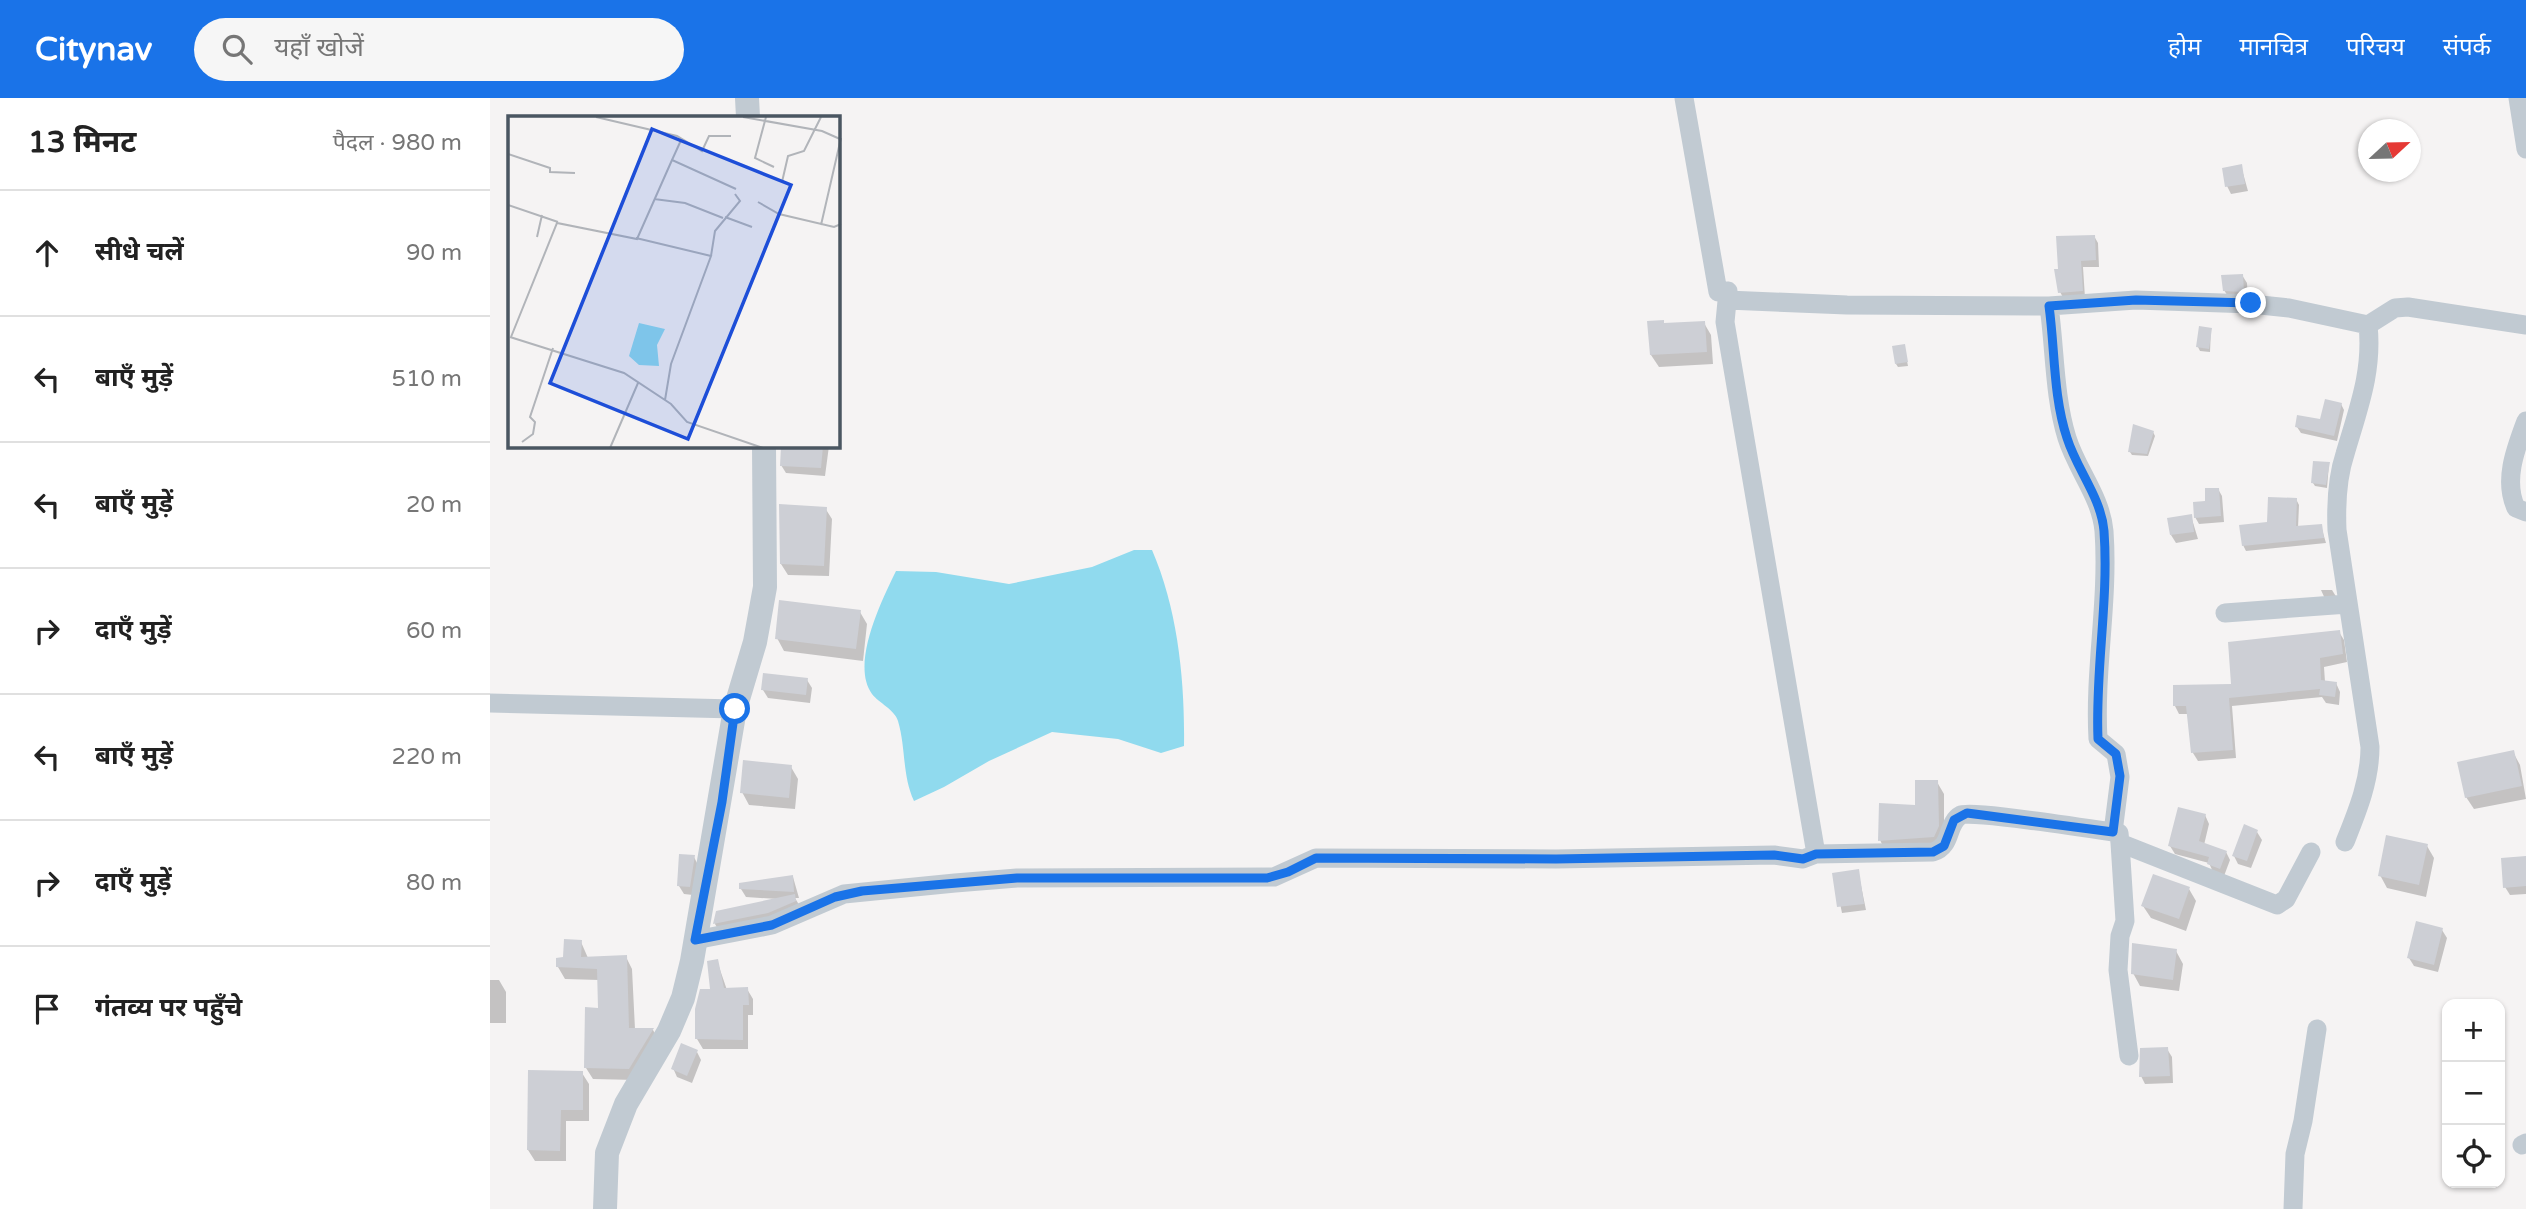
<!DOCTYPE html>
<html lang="hi">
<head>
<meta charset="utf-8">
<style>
	body { margin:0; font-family:"Varela Round","Noto Sans Devanagari",sans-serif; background:#f6f6f6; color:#222 }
	.controls { position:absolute; right:21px; bottom:21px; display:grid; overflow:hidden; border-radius:14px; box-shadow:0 2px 5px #0004 }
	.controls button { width:63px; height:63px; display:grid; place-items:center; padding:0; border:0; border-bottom:2px solid #e0e0e0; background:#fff; color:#222; font:35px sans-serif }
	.compass { position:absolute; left:1868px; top:21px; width:63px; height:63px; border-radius:50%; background:#fff; box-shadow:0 2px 5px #0004; rotate:68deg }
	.stop { position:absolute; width:21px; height:21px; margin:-16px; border:5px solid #1a73e8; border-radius:50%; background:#fff }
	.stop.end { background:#1a73e8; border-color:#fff; box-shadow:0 2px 7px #0008 }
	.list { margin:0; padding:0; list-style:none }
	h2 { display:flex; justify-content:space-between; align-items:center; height:91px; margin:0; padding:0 28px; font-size:30px }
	h2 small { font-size:23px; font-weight:400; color:#767676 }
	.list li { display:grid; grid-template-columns:46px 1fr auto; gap:21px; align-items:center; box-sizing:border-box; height:126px; padding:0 28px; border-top:2px solid #e0e0e0 }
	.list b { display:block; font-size:26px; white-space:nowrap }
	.list em { font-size:23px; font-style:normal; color:#767676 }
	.icon { flex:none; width:38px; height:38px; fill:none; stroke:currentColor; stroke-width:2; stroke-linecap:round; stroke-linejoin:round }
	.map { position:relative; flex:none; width:2036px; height:1111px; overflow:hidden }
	header { display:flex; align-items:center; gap:42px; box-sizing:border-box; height:98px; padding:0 35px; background:#1a73e8; color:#fff }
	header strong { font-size:33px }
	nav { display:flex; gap:38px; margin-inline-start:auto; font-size:24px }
	.search { width:490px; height:63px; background:#f6f6f6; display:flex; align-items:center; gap:18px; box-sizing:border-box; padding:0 24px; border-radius:38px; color:#767676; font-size:26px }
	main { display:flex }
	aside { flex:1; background:#fff }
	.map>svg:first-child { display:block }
	.water { fill:#90daee }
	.shadow { fill:#0003 }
	.building { fill:#cdcfd5 }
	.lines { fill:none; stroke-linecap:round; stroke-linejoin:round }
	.minor { stroke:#c1cad2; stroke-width:19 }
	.tertiary { stroke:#c1cad2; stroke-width:24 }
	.route { stroke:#1a73e8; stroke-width:9 }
	.inset-road { fill:none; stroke:#b1b4b9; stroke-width:2 }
	.view { fill:#1d4ed8; fill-opacity:0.15; stroke:#1d4ed8; stroke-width:3.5 }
	.inset-edge { fill:none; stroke:#4a5661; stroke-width:3.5 }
</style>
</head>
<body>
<header>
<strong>Citynav</strong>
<div class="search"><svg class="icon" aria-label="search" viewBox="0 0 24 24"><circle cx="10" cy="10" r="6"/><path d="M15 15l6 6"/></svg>यहाँ खोजें</div>
<nav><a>होम</a><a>मानचित्र</a><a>परिचय</a><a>संपर्क</a></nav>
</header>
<main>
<aside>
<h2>13 मिनट<small>पैदल · 980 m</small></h2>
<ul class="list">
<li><svg class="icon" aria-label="ahead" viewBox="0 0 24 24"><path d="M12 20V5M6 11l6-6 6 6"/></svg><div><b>सीधे चलें</b></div><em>90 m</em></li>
<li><svg class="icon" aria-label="left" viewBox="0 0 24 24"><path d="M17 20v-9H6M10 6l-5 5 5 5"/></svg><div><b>बाएँ मुड़ें</b></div><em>510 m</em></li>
<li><svg class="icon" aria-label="left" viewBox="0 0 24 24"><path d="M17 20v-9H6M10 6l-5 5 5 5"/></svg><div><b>बाएँ मुड़ें</b></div><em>20 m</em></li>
<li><svg class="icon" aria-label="right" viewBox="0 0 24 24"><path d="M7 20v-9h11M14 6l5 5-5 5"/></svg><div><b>दाएँ मुड़ें</b></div><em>60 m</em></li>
<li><svg class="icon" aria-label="left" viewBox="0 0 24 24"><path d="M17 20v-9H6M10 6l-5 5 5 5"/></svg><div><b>बाएँ मुड़ें</b></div><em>220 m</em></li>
<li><svg class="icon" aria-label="right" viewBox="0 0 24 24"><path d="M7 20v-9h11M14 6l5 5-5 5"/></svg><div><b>दाएँ मुड़ें</b></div><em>80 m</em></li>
<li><svg class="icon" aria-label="arrive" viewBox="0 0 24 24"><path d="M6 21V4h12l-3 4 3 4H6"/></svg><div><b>गंतव्य पर पहुँचे</b></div></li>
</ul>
</aside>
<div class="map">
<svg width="2036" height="1111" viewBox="0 0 2036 1111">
	<rect width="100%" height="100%" fill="#f5f3f3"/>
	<path class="water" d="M644 452H662C688 512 695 583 694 648L671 655 628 641 562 634 499 663 454 689 424 703C412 677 416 650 408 623 405 612 389 605 382 596 360 566 392 502 406 473L446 474 519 486 602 469Z"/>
	<path class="shadow" d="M1751 68 1758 93 1741 96 1737 88Z
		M1604 138 1608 145 1609 169H1593L1595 200 1574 201 1570 194Z
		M1752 177 1757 185 1758 201 1739 200 1734 192Z
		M1173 224 1175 227 1214 225 1221 237 1223 266 1169 269 1161 257 1159 225Z
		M1721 231 1720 254 1710 253 1708 249Z
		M1414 248 1418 268 1408 269 1406 266Z
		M1851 306 1854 312 1847 343 1811 335 1807 329 1832 323Z
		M1663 334 1665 338 1658 358 1642 357 1640 354Z
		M293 348H339L335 378 296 375 291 367Z
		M1839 366 1837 390 1825 388 1823 385Z
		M1728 391 1732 398 1734 424 1709 426 1705 419Z
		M1806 401 1809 407 1808 430 1831 428 1836 445 1756 453 1753 447Z
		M335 410 342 421 339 478 298 477 291 466Z
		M1701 418 1708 441 1686 445 1681 437Z
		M1831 492H1842L1847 500 1836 503Z
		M370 514 377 526 373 563 294 553 287 540Z
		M1849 534 1854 542 1857 564 1834 569 1835 584 1846 585 1850 594 1849 607 1836 605 1832 599 1742 608 1746 660 1708 663 1703 655 1699 616H1689L1685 608 1743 588Z
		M317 582 322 590 320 605 278 600 273 592Z
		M2023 654 2030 667 2036 701 1984 711 1976 699Z
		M301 669 308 681 305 711 259 707 252 694Z
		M1447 684 1454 696V741L1452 749 1396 754 1390 742 1427 708Z
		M1715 717 1719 726 1714 747 1736 754 1740 762 1734 778 1723 774 1719 765 1685 756 1680 748Z
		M1767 734 1772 742 1761 770 1748 766 1744 758Z
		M1937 748 1944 760 1936 799 1897 790 1890 777Z
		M204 759 208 767 203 797 194 796 189 788Z
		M2036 759V796L2020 797 2015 789Z
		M1368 773 1376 812 1352 815 1344 776Z
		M303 779 309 800H305L311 810 232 838 225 826 227 814 288 801 256 799 251 791Z
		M1699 791 1706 803 1696 833 1661 820 1653 808Z
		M1952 832 1957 840 1948 874 1924 868 1919 860Z
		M91 844 98 860 136 859 142 871 145 931 163 932 169 943 146 982 103 981 96 970 110 912 109 882 75 881 68 869Z
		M1686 853 1693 866 1689 893 1650 888 1643 875Z
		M227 863 237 892 257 891 263 901V917H258V951H213L207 941 222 892Z
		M0 882H9L16 894V925H0Z
		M1677 951 1682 959 1683 985 1655 986 1651 978Z
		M207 954 211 962 202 985 187 979 183 970Z
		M92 975 99 986V1023H76V1063H45L38 1052Z"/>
	<path class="building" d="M1752 66 1755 86 1735 89 1732 70Z
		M1605 137 1606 162 1591 163 1593 193 1568 195 1564 171H1568L1566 138Z
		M1753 176 1754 194 1733 193 1731 177Z
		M1174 222V225L1215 223 1217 254 1160 257 1157 223Z
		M1709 228 1722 230 1719 251 1706 249Z
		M1415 246 1418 264 1405 266 1402 248Z
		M1835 301 1852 305 1844 338 1805 329 1807 317 1830 321Z
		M1643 326 1664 333 1657 356 1638 354Z
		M291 348H333L331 370 290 368Z
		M1823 363 1840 364 1836 387 1821 385Z
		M1715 390H1729L1731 418 1704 420 1703 404 1715 403Z
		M1778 399 1807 400 1806 428 1832 426 1834 440 1752 448 1749 427 1777 424Z
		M289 406 337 409 334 468 290 466Z
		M1702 416 1704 434 1680 437 1677 420Z
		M289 502 371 512 366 551 285 541Z
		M1850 532 1853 556 1830 560 1831 582 1847 584 1845 599 1829 597 1830 591 1739 600 1743 652 1701 655 1696 608H1683V587L1741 586 1738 544Z
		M273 575 318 580 316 597 271 592Z
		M2024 652 2032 688 1975 700 1967 664Z
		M253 662 302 667 299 700 250 695Z
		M1425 682H1448L1449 728 1444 739 1388 743 1389 705 1425 707Z
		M1688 709 1716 716 1709 743 1737 753 1730 771 1717 766 1719 759 1678 748Z
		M1754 726 1768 732 1757 763 1742 758Z
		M1896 737 1938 746 1929 787 1888 778Z
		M189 756 205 757 200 789 187 788Z
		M2036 758V788L2013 790 2011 760Z
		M1369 771 1374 806 1347 809 1342 775Z
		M1663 776 1700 789 1689 821 1651 808Z
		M303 777 304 794 249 791V785Z
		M305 796 306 803 278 815 223 826 226 813Z
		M1926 823 1953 830 1944 867 1917 860Z
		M74 841 92 842 91 859 137 857 139 930H164L139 971 94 970 95 909 108 910 107 871 66 869V860L73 859Z
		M1642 845 1687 851 1683 882 1641 876Z
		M228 861 234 890 258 889 259 907H253V942L205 941V911L210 891H220L217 863Z
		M191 945 208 952 197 978 181 971Z
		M1678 949 1680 978 1649 979 1650 950Z
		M38 972 93 973V1012H71L70 1053 37 1052Z"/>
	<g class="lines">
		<path class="minor" d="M1194 0 1228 194 1238 193 1237 202 1357 207 1559 208 1646 202 1761 206 1799 210 1878 227
			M2028 0 2036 51
			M1559 208C1565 251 1564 298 1577 340 1587 372 1611 399 1614 433 1619 503 1604 572 1608 641L1626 656 1630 679 1623 734
			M2036 323C2026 350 2013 382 2026 410L2036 414
			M1735 515 1858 506
			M0 605 245 611
			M1855 744C1867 714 1880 683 1880 649L1847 432C1846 407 1847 380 1855 356 1868 311 1883 274 1878 227L1905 210 1918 209 2036 227
			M1630 745 1635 823 1630 838 1628 872 1639 958
			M1326 756 1443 754C1463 748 1456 725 1471 717 1480 712 1609 732 1629 735L1630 745 1787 807 1796 801 1821 754
			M205 842 282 827 354 796 465 785 527 780 784 779 826 760 1066 761 1284 757 1313 761 1326 756 1235 224 1238 193
			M2032 1047 2036 1045
			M1803 1111 1805 1056 1813 1023 1827 931"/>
		<path class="tertiary" d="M257 0 258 19
			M115 1111 117 1055 136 1006 179 933 193 900 202 863 245 611 265 544 275 489 274 348"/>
	</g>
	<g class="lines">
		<path class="route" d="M245 611 232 704 205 842 282 827 345 799 372 793 527 780H777L798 774 826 760 1066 761 1284 757 1313 761 1326 756 1443 754 1454 748 1464 722 1477 715 1623 734 1630 678 1626 656 1608 641C1605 572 1619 503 1614 433 1611 399 1587 372 1577 340 1563 298 1565 251 1559 208L1646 202 1761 205"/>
	</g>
	<g transform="translate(18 18)">
		<rect width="332" height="332" fill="#f5f3f3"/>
		<path d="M131 207 157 213 149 229 151 250 131 249 121 240Z" fill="#90daee"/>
		<path class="inset-road" d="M88 1 169 20 194 35 201 20H223M235 1 314 15 332 23M258 1 247 42 266 51M174 22 164 44 228 73M0 38 42 52V56L67 57M274 66 280 40 296 35 313 1M146 83 177 87 215 102M250 86 271 98 326 111 333 108M0 89 50 106M217 101 244 111M313 109 333 22M29 121 34 99M128 122 203 140 163 248 157 284M203 140 207 115 232 85 227 78M2 221 116 257 163 288 179 306 255 332M3 221 49 107 129 123 164 44M14 326 25 318 27 306 22 301 45 232M102 332 130 267"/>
		<path class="view" d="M144 13 283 69 180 323 42 267Z"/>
		<rect width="332" height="332" class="inset-edge"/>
	</g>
</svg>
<div class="controls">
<button>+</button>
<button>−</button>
<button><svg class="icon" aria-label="locate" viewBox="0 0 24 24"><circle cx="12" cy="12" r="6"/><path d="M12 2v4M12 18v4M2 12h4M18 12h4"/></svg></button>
</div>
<svg class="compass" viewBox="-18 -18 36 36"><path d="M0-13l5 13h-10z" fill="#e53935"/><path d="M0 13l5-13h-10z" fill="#767676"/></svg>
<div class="stop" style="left:245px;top:611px"></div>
<div class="stop end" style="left:1761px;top:205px"></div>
</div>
</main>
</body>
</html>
